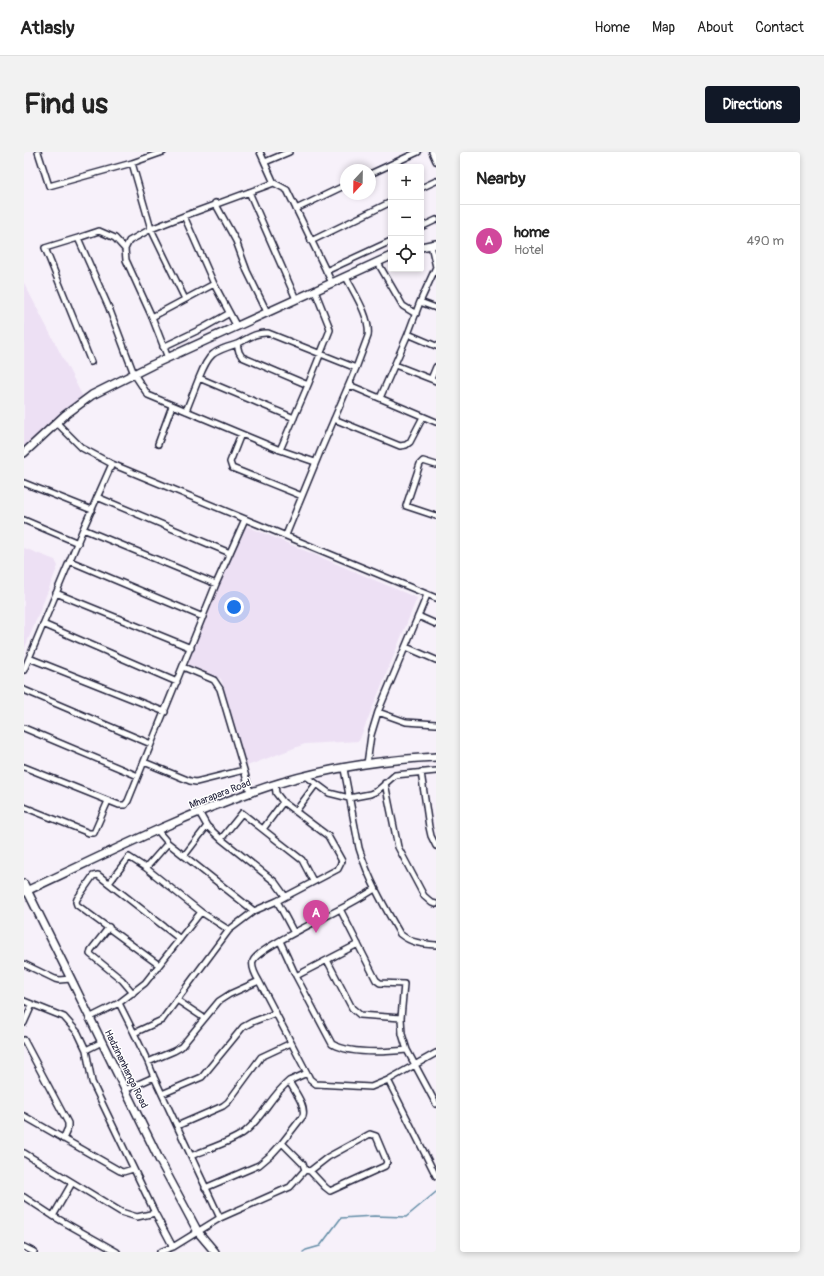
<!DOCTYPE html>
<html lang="en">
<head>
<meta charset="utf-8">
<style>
	body { margin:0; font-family:Pangolin,sans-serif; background:#f2f2f2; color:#222 }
	.controls { position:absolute; right:12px; top:12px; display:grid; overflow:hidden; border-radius:4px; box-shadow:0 2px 6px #0003 }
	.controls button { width:36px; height:36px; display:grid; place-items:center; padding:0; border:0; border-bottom:1px solid #e0e0e0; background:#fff; color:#222; font:20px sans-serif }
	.compass { position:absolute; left:316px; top:12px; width:36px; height:36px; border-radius:50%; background:#fff; box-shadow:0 2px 6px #0003; rotate:202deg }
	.you { position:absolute; left:210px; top:455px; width:14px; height:14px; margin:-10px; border:3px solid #fff; border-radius:50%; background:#1a73e8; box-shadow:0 0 0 6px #1a73e833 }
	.badge { display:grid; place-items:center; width:26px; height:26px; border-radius:50%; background:#111827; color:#fff; font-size:13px; font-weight:700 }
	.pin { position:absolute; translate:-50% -33px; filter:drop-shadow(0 1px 2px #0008) }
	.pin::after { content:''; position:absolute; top:21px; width:14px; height:12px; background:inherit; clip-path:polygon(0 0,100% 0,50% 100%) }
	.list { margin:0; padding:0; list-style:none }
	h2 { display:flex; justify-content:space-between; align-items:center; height:52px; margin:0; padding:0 16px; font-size:17px }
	h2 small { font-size:13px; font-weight:400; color:#767676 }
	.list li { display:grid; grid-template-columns:26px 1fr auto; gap:12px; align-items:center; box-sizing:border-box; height:72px; padding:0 16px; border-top:1px solid #e0e0e0 }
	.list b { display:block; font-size:15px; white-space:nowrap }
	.list p { margin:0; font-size:13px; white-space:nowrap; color:#767676 }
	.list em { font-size:13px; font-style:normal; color:#767676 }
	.icon { flex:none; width:22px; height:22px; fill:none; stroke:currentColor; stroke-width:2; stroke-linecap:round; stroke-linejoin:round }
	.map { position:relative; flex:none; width:412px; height:1100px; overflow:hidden; border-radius:4px }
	header { display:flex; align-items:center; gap:24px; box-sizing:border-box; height:56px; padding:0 20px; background:#fff; border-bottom:1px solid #e0e0e0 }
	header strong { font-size:19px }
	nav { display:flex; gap:22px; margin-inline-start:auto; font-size:14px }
	.intro { display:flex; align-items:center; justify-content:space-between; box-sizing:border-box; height:96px; padding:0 24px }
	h1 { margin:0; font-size:28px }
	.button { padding:10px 18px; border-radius:4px; background:#111827; color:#fff; font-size:14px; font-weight:700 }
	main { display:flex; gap:24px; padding:0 24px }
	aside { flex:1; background:#fff; border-radius:4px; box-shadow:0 2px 6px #0003 }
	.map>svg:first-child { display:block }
	.built { fill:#ede0f4 }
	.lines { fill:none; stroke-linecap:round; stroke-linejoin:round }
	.stream { stroke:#628ca6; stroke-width:1.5 }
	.street-casing { stroke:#22223b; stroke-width:8 }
	.secondary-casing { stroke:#22223b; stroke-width:10 }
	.street { stroke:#fff; stroke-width:5 }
	.secondary { stroke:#fff; stroke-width:7 }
	.labels { text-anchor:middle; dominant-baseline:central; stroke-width:3; stroke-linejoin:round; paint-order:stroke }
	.street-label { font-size:10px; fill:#22223b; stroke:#fff }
</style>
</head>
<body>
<header>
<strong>Atlasly</strong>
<nav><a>Home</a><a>Map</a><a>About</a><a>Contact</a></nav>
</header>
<div class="intro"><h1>Find us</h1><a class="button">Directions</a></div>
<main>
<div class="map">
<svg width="412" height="1100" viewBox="0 0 412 1100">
	<rect width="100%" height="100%" fill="#f7f1fa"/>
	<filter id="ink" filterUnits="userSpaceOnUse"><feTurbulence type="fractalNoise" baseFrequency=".025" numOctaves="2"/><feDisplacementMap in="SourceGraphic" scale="8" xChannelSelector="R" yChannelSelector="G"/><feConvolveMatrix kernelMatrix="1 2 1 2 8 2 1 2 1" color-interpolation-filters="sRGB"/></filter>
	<g filter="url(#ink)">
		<path class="built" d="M0 131 59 245 0 297Z
			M220 373 393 446 335 589 281 592 223 614 197 527 165 513V506Z
			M0 396 31 408 34 414 0 498Z"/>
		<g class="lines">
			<path class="stream" d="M279 1100 282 1098 296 1094 317 1066 350 1064 382 1065 412 1040"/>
			<g class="street-casing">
				<path id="street" d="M14 0 25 34 108 11 127 77 161 147
					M236 0 250 31
					M408 0 412 9
					M241 10 265 0
					M108 11 139 0
					M346 22 394 0
					M397 36 412 29
					M225 40 272 147
					M191 51 212 89 223 119 243 160
					M272 57 322 33
					M160 64 190 132 213 175
					M397 75 412 68
					M54 86 75 79 91 86 101 97
					M287 89 367 50
					M354 111 379 154 392 162
					M302 119 367 89
					M396 150 412 156
					M128 165 190 132
					M384 182 412 194
					M139 195 179 176 204 162
					M144 206 128 165 102 108 101 97 105 89 127 77 160 64 250 31 263 38 308 131
					M67 210 21 96 54 86 85 156 110 222 124 243 256 298 291 310
					M371 213 412 229
					M175 226C185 201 188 200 213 192
					M407 227 412 215
					M284 233 218 205 215 200 213 192C223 187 232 180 244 181L332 216
					M325 233 412 270
					M356 246 384 182 396 150 412 115 407 93
					M162 259 175 226 270 266
					M310 267 376 294 382 293 386 290 399 265
					M33 271 58 296 88 312 412 446
					M217 282 206 310 208 316 278 344
					M134 292 148 254
					M256 298 284 233 306 178 305 174 291 139
					M412 313 399 309 396 312 382 354 412 364
					M0 331 68 358
					M73 345 206 401
					M0 368 54 391
					M59 377 192 432
					M262 383 296 300 332 216 344 184C347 166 330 141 322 125
					M46 409 179 465
					M32 441 167 496
					M394 464 412 472
					M19 472 153 530
					M382 495 412 508
					M5 506 141 560
					M159 515 190 528 196 537 220 618 226 640
					M0 518 59 377 88 312
					M0 538 127 592
					M354 560 382 570 412 572
					M0 576 114 624
					M120 610 166 629 172 630 220 618
					M343 612 347 583 354 560 403 443
					M0 615 95 653H101L104 649 192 432 221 367
					M320 617 335 696C344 726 360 754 376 782 387 791 398 792 412 793
					M397 620 405 675 407 684 412 694
					M282 624 305 641 325 646 346 642 353 639 371 623 412 619
					M361 631 374 695 400 744 408 751 412 752
					M0 655 65 681H70L84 649
					M272 659 292 632
					M175 660 183 674 197 687 251 730 261 744
					M239 677 259 650
					M133 678 144 691 230 759
					M197 687 218 661 278 708 289 729
					M160 704 183 674
					M122 716 144 691
					M85 731 105 705 122 716 177 760 121 831 95 851 110 881 138 868 205 778 230 759 253 749 314 717 318 709 304 684 259 650 252 641 251 633
					M351 737C340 744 328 751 316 757 302 765 233 797 229 809 227 815 232 824 235 829L283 921 286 927 292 932 347 935 364 928 412 901
					M253 749 270 781
					M316 757 352 828 356 831 380 832 377 866 378 882 383 898 412 952
					M177 760 205 778
					M85 775 67 798 66 802 98 828 109 841
					M256 789 272 824 303 808 328 856 336 863 377 866
					M303 808 334 792
					M0 812 31 827 35 828 47 827
					M135 813 53 753 52 750 53 747 69 724 74 723 156 787
					M272 824 308 892C326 902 363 900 383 898
					M153 848 180 866
					M0 849 40 865 54 881 62 898 78 890
					M65 866 95 851
					M0 871 8 853
					M110 881 124 910 130 925 196 1066 149 1095 136 1100
					M0 888 44 971V976L39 987
					M62 898 68 930 131 1061 149 1095
					M124 910 150 899 157 895 195 849 206 842 235 829
					M364 928 412 1024
					M101 938 130 925
					M138 942 178 925 219 875 228 870 252 861
					M0 964 96 1019 99 1020 109 1017
					M153 974 199 954 204 950 237 905 267 891
					M258 991 279 964C282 953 270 939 265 929L283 921
					M0 1001 97 1060 113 1065 131 1061
					M167 1004C183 997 211 989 223 978 239 964 248 943 265 929
					M281 1018 286 1019 301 1035 306 1039 361 1014 363 1010 352 984 346 982 304 1005 286 1019
					M181 1036 235 1013 248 1002 258 991 279 1012 281 1018 266 1035 196 1066
					M0 1045 29 1064 93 1100
					M29 1064 48 1031
					M0 1095 10 1100"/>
			</g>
			<g class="secondary-casing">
				<path id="secondary" d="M397 95 412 92
					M0 301 41 263 68 243 128 213 367 104
					M0 732 47 827 136 1009 174 1080 191 1100
					M0 740C74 706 148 668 225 641 283 620 350 608 412 605"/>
			</g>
			<use href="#street" class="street"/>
			<use href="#secondary" class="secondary"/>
		</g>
	</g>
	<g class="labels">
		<g class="street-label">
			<text transform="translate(196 642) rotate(-21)">Mharapara Road</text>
			<text transform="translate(102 917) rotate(64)">Hadzinanhanga Road</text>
		</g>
	</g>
</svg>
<div class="controls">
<button>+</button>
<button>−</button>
<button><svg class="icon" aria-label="locate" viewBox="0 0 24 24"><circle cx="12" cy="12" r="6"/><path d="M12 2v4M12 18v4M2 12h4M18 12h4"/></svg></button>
</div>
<svg class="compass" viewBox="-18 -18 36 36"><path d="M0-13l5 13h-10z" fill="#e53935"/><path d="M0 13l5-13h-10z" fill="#767676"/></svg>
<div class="you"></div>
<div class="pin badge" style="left:292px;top:781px;background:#d1479c">A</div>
</div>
<aside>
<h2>Nearby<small></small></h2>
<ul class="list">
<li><span class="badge" style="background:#d1479c">A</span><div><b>home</b><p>Hotel</p></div><em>490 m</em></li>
</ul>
</aside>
</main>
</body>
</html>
